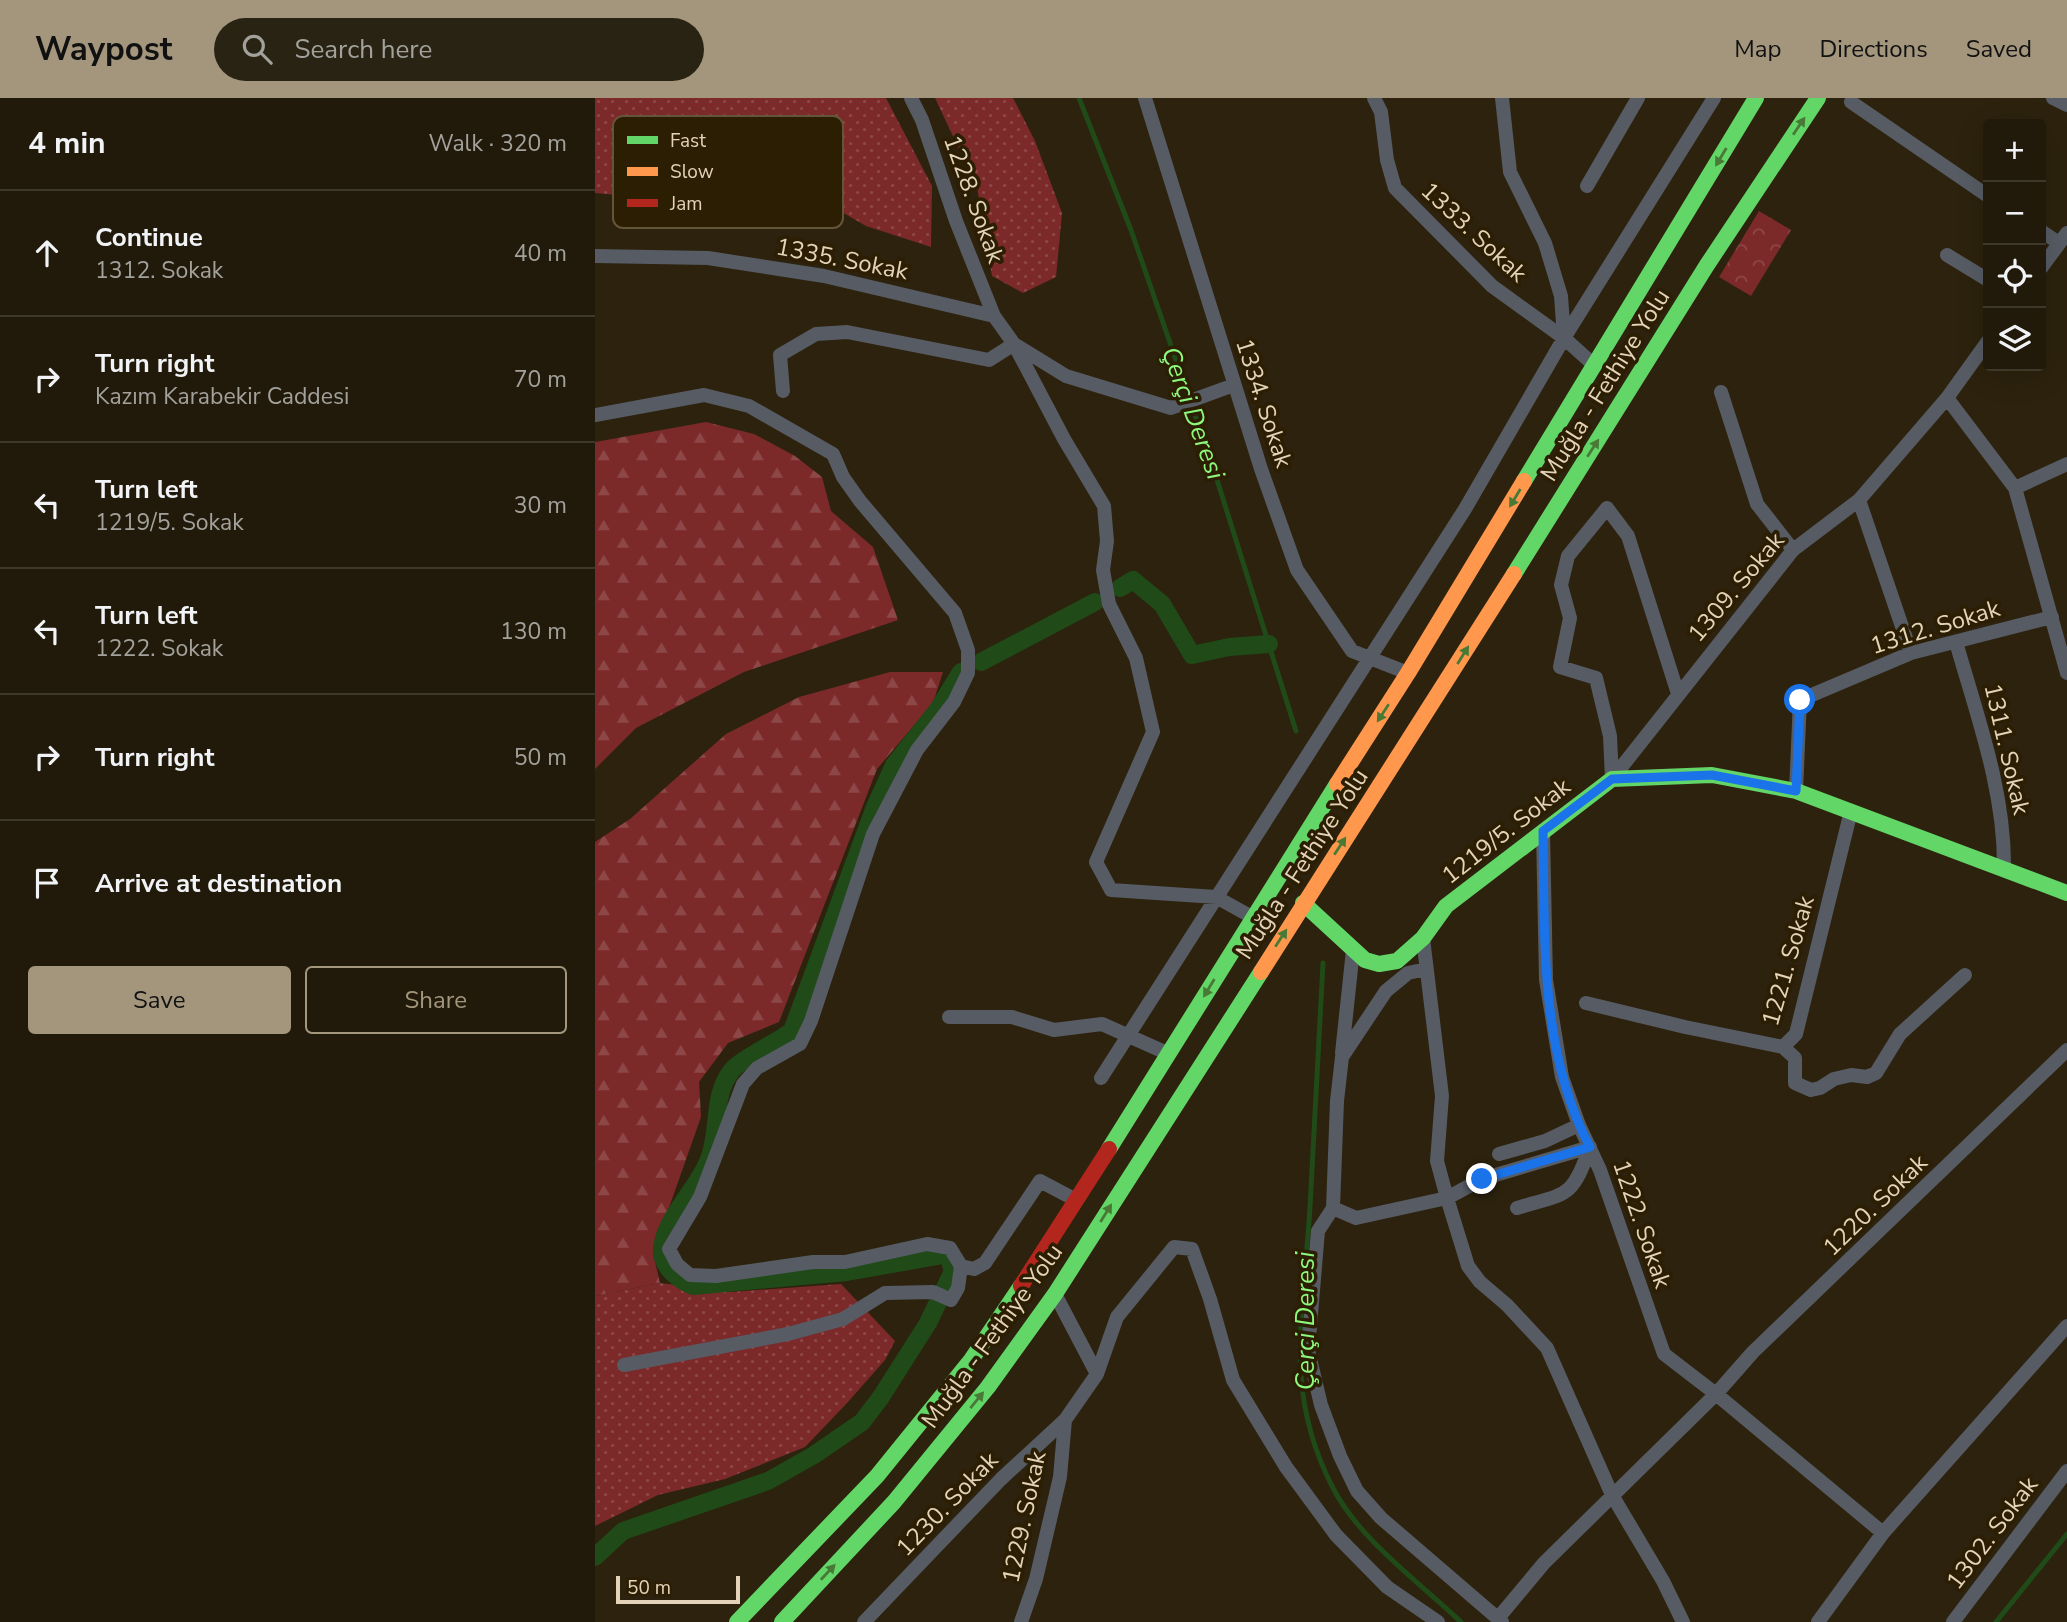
<!DOCTYPE html>
<html lang="en">
<head>
<meta charset="utf-8">
<style>
	body { margin:0; font-family:"Nunito Sans",sans-serif; background:#292313; color:#f1f3f6 }
	.controls { position:absolute; right:21px; top:21px; display:grid; overflow:hidden; border-radius:7px; box-shadow:0 7px 28px #0002 }
	.controls button { width:63px; height:63px; display:grid; place-items:center; padding:0; border:0; border-bottom:2px solid #3e382b; background:#211a0a; color:#f1f3f6; font:35px sans-serif }
	.scale { position:absolute; left:21px; bottom:18px; width:124px; box-sizing:border-box; padding-left:7px; border:4px solid #e3d4b9; border-top:0; font-size:19px; line-height:24px; white-space:nowrap; color:#e3d4b9; -webkit-text-stroke:5px #2c1e03; paint-order:stroke }
	.stop { position:absolute; width:21px; height:21px; margin:-16px; border:5px solid #1a73e8; border-radius:50%; background:#fff }
	.stop.end { background:#1a73e8; border-color:#fff; box-shadow:0 2px 7px #0008 }
	.list { margin:0; padding:0; list-style:none }
	h2 { display:flex; justify-content:space-between; align-items:center; height:91px; margin:0; padding:0 28px; font-size:30px }
	h2 small { font-size:23px; font-weight:400; color:#a2a19c }
	.list li { display:grid; grid-template-columns:46px 1fr auto; gap:21px; align-items:center; box-sizing:border-box; height:126px; padding:0 28px; border-top:2px solid #3e382b }
	.list b { display:block; font-size:26px; white-space:nowrap }
	.list p { margin:0; font-size:23px; white-space:nowrap; color:#a2a19c }
	.list em { font-size:23px; font-style:normal; color:#a2a19c }
	.actions { display:flex; gap:14px; padding:21px 28px }
	.actions a { flex:1; padding:16px 0; border:2px solid #a3967d; border-radius:7px; text-align:center; font-size:24px; color:#a3967d }
	.actions .main { background:#a3967d; color:#111 }
	.icon { flex:none; width:38px; height:38px; fill:none; stroke:currentColor; stroke-width:2; stroke-linecap:round; stroke-linejoin:round }
	.map { position:relative; flex:none; width:1472px; height:1524px; overflow:hidden }
	header { display:flex; align-items:center; gap:42px; box-sizing:border-box; height:98px; padding:0 35px; background:#a3967d; color:#111 }
	header strong { font-size:33px }
	nav { display:flex; gap:38px; margin-inline-start:auto; font-size:24px }
	.search { width:490px; height:63px; background:#292313; display:flex; align-items:center; gap:18px; box-sizing:border-box; padding:0 24px; border-radius:38px; color:#a2a19c; font-size:26px }
	main { display:flex }
	aside { flex:1; background:#211a0a }
	.map>svg:first-child { display:block }
	.grass { fill:url(#grass-dots) }
	.forest { fill:url(#forest-firs) }
	.park { fill:url(#park-crowns) }
	.lines { fill:none; stroke-linecap:round; stroke-linejoin:round }
	.stream { stroke:#204a18; stroke-width:5 }
	.canal { stroke:#204a18; stroke-width:18 }
	.street { stroke:#565b64; stroke-width:14 }
	.fast { stroke:#63d668; stroke-width:16 }
	.slow { stroke:#ff974d; stroke-width:16 }
	.jam { stroke:#b3261e; stroke-width:16 }
	.oneway { fill:#487a36 }
	.route { stroke:#1a73e8; stroke-width:9 }
	.labels { text-anchor:middle; dominant-baseline:central; stroke-width:7; stroke-linejoin:round; paint-order:stroke }
	.street-label { font-size:24px; fill:#e3d4b9; stroke:#2c1e03 }
	.water-label { font-size:26px; font-style:italic; fill:#8cf97d; stroke:#2c1e03 }
	.key { fill:#2c1e03; stroke:#63553a; stroke-width:2 }
	.key-label { font-size:19px; fill:#e3d4b9 }
</style>
</head>
<body>
<header>
<strong>Waypost</strong>
<div class="search"><svg class="icon" aria-label="search" viewBox="0 0 24 24"><circle cx="10" cy="10" r="6"/><path d="M15 15l6 6"/></svg>Search here</div>
<nav><a>Map</a><a>Directions</a><a>Saved</a></nav>
</header>
<main>
<aside>
<h2>4 min<small>Walk · 320 m</small></h2>
<ul class="list">
<li><svg class="icon" aria-label="ahead" viewBox="0 0 24 24"><path d="M12 20V5M6 11l6-6 6 6"/></svg><div><b>Continue</b><p>1312. Sokak</p></div><em>40 m</em></li>
<li><svg class="icon" aria-label="right" viewBox="0 0 24 24"><path d="M7 20v-9h11M14 6l5 5-5 5"/></svg><div><b>Turn right</b><p>Kazım Karabekir Caddesi</p></div><em>70 m</em></li>
<li><svg class="icon" aria-label="left" viewBox="0 0 24 24"><path d="M17 20v-9H6M10 6l-5 5 5 5"/></svg><div><b>Turn left</b><p>1219/5. Sokak</p></div><em>30 m</em></li>
<li><svg class="icon" aria-label="left" viewBox="0 0 24 24"><path d="M17 20v-9H6M10 6l-5 5 5 5"/></svg><div><b>Turn left</b><p>1222. Sokak</p></div><em>130 m</em></li>
<li><svg class="icon" aria-label="right" viewBox="0 0 24 24"><path d="M7 20v-9h11M14 6l5 5-5 5"/></svg><div><b>Turn right</b></div><em>50 m</em></li>
<li><svg class="icon" aria-label="arrive" viewBox="0 0 24 24"><path d="M6 21V4h12l-3 4 3 4H6"/></svg><div><b>Arrive at destination</b></div></li>
</ul>
<div class="actions"><a class="main">Save</a><a>Share</a></div>
</aside>
<div class="map">
<svg width="1472" height="1524" viewBox="0 0 1472 1524">
	<defs>
		<pattern id="grass-dots" width="8" height="8" patternUnits="userSpaceOnUse" patternTransform="scale(1.75)"><rect width="8" height="8" fill="#7c292a"/><path d="M2 2h.1M6 6h.1" fill="none" stroke="#8e4747" stroke-width="1.8" stroke-linecap="round"/></pattern>
		<pattern id="forest-firs" width="22" height="20" patternUnits="userSpaceOnUse" patternTransform="scale(1.75)"><rect width="22" height="20" fill="#7c292a"/><path d="M5 1l3.5 6h-7zM16 11l3.5 6h-7z" fill="#8e4747"/></pattern>
		<pattern id="park-crowns" width="20" height="18" patternUnits="userSpaceOnUse" patternTransform="scale(1.75)"><rect width="20" height="18" fill="#7c292a"/><path d="M2 6a3 3 0 1 1 6 0M12 15a3 3 0 1 1 6 0" fill="none" stroke="#8e4747"/></pattern>
	</defs>
	<rect width="100%" height="100%" fill="#2c220d"/>
	<path class="grass" d="M0 0H291L337 88 336 149 271 128 219 98 129 106 0 95Z
		M340 0H418L440 43 467 115 461 179 428 195 397 178 382 89Z
		M65 1185 136 1194 246 1186 300 1243 290 1262 253 1304 210 1349 130 1381 63 1397 0 1428V1198Z"/>
	<path class="forest" d="M111 324 159 336 200 358 227 379 236 413 278 449 303 522 149 574 41 630 0 671V344Z
		M295 574H348L338 605 282 671 184 924 133 945 104 984 106 1019 58 1155 65 1185 0 1198V744L35 721 131 636 204 599Z"/>
	<path class="park" d="M1164 113 1196 132 1156 198 1124 179Z"/>
	<g class="lines">
		<path class="stream" d="M484 0 536 132 618 369 701 633
			M728 865C723 947 719 1028 715 1109 709 1212 687 1293 738 1390 764 1441 825 1485 866 1524
			M1401 1524 1472 1436"/>
		<path class="canal" d="M525 490 538 482 567 506 597 557 634 549 674 546
			M386 564 500 504
			M0 1459 28 1433 173 1383 219 1357 267 1324 286 1299 333 1225 358 1173 354 1160 348 1157 252 1174 98 1188C84 1182 68 1170 67 1154 66 1123 106 1088 115 1058 125 1030 117 995 138 971 147 961 182 944 197 933L280 709 299 667 344 610 366 574"/>
		<path class="street" d="M316 0 327 22 361 123 399 218 419 246 471 278 576 310 639 287
			M550 0 666 371 702 472 757 553 813 575
			M779 0 786 14 792 62 800 90 897 188 969 240
			M907 0 915 74 950 145 966 198 969 240 1000 268
			M1458 0 1472 7
			M1256 4 1393 98
			M992 88 1043 0
			M1446 133 1464 145
			M1352 157 1393 182
			M0 158 113 160 229 178 399 218
			M1446 170 1472 135
			M188 293 185 257 221 236 252 234 394 262 419 246 469 341 509 408 512 443 508 472 514 506 541 560 558 634 501 764 516 792 621 799 657 819
			M1126 294 1162 406 1198 452
			M1352 300 1420 390 1472 575
			M0 317 109 297 154 308 238 356 248 379 265 403 360 515 373 552V575L359 604 322 652 278 736 216 923 205 946 162 970 148 986 105 1099 74 1151 82 1166 95 1177 121 1178 218 1164H250L332 1146 355 1150 366 1168 363 1190 356 1202 338 1194 290 1195 248 1221 193 1236 29 1267
			M1420 390 1472 366
			M1264 402 1316 555
			M1361 544C1382 618 1410 693 1409 771
			M1017 681 1198 452 1264 402 1352 300 1393 243
			M1017 681 1015 638 1001 580 965 569 975 520 966 487 973 458 1012 410 1033 438 1083 596
			M1201 693 1205 602 1316 555 1457 519
			M948 733 951 882 967 979 984 1027 1005 1072 1069 1256 1121 1296 1288 1435
			M828 840 847 998 842 1063 852 1100 887 1081 995 1049
			M831 871 813 875 791 893 747 959 742 1003 738 1110 723 1133 713 1252 726 1307 745 1358 762 1393 786 1420 907 1524
			M991 905 1090 929 1188 949 1201 936 1256 713
			M354 919H417L459 932 507 926 574 956
			M1188 949 1200 960V985L1216 992 1225 990 1239 981 1256 977 1272 979 1281 975 1305 936 1370 877
			M747 955 758 852
			M506 980 870 411 969 240 1119 0
			M904 1056 950 1043 984 1027
			M738 1110 761 1120 852 1100 873 1168 885 1184 912 1207 952 1250 1017 1397 1068 1483 1088 1524
			M922 1110C972 1095 977 1101 995 1049
			M366 1168 379 1171 390 1165 445 1083 481 1102
			M460 1196 502 1276
			M904 1519 949 1465 1121 1296 1158 1254 1472 952
			M269 1524 406 1381 470 1322 502 1276 522 1219 579 1149 597 1151 615 1201 638 1282 691 1369 741 1437 792 1489 843 1524
			M426 1524 441 1481 465 1379 470 1322
			M1223 1524 1288 1435 1472 1228
			M1358 1524 1472 1373"/>
		<path class="fast" d="M929 383 1161 0
			M919 476 1112 167 1223 0
			M708 805 770 862 784 866 802 863 828 840 851 808 1017 681 1117 677 1201 693 1472 795
			M514 1051 742 686
			M142 1524 282 1378 376 1262 426 1188
			M187 1524 299 1404 393 1289 460 1196 666 874"/>
		<path class="slow" d="M742 686 813 575 929 383
			M666 874 919 476"/>
		<path class="jam" d="M426 1188 514 1051"/>
	</g>
	<defs><path id="oneway-solid" d="M-6-.8H1V-3.2L6.5 0L1 3.2V.8H-6Z" transform="scale(1.75)"/></defs>
	<g class="oneway">
		<use href="#oneway-solid" transform="translate(1204 28) rotate(-56)"/>
		<use href="#oneway-solid" transform="translate(1126 59) rotate(121)"/>
		<use href="#oneway-solid" transform="translate(998 350) rotate(-57)"/>
		<use href="#oneway-solid" transform="translate(920 400) rotate(121)"/>
		<use href="#oneway-solid" transform="translate(868 557) rotate(-58)"/>
		<use href="#oneway-solid" transform="translate(788 615) rotate(123)"/>
		<use href="#oneway-solid" transform="translate(745 748) rotate(-57)"/>
		<use href="#oneway-solid" transform="translate(686 840) rotate(-57)"/>
		<use href="#oneway-solid" transform="translate(614 890) rotate(121)"/>
		<use href="#oneway-solid" transform="translate(511 1115) rotate(-58)"/>
		<use href="#oneway-solid" transform="translate(382 1302) rotate(-51)"/>
		<use href="#oneway-solid" transform="translate(233 1474) rotate(-47)"/>
	</g>
	<g class="lines">
		<path class="route" d="M887 1081 995 1049C944 953 950 838 948 733L1017 681 1117 677 1201 693 1205 602"/>
	</g>
	<g class="labels">
		<g class="street-label">
			<text transform="translate(379 101) rotate(70)">1228. Sokak</text>
			<text transform="translate(879 134) rotate(43)">1333. Sokak</text>
			<text transform="translate(247 161) rotate(11)">1335. Sokak</text>
			<text transform="translate(1010 287) rotate(-58)">Muğla - Fethiye Yolu</text>
			<text transform="translate(669 305) rotate(72)">1334. Sokak</text>
			<text transform="translate(1141 489) rotate(-50)">1309. Sokak</text>
			<text transform="translate(1340 529) rotate(-17)">1312. Sokak</text>
			<text transform="translate(1412 651) rotate(77)">1311. Sokak</text>
			<text transform="translate(911 733) rotate(-38)">1219/5. Sokak</text>
			<text transform="translate(707 766) rotate(-57)">Muğla - Fethiye Yolu</text>
			<text transform="translate(1193 863) rotate(-74)">1221. Sokak</text>
			<text transform="translate(1280 1107) rotate(-44)">1220. Sokak</text>
			<text transform="translate(1047 1126) rotate(71)">1222. Sokak</text>
			<text transform="translate(397 1238) rotate(-54)">Muğla - Fethiye Yolu</text>
			<text transform="translate(352 1406) rotate(-46)">1230. Sokak</text>
			<text transform="translate(429 1419) rotate(-78)">1229. Sokak</text>
			<text transform="translate(1397 1435) rotate(-53)">1302. Sokak</text>
		</g>
		<g class="water-label">
			<text transform="translate(598 315) rotate(70)">Çerçi Deresi</text>
			<text transform="translate(710 1223) rotate(-90)">Çerçi Deresi</text>
		</g>
	</g>
	<rect x="18" y="18" width="230" height="112" rx="10" class="key"/>
	<rect x="32" y="38" width="31" height="8" fill="#63d668"/>
	<rect x="32" y="69" width="31" height="9" fill="#ff974d"/>
	<rect x="32" y="101" width="31" height="8" fill="#b3261e"/>
	<g class="key-label">
		<text x="75" y="49">Fast</text>
		<text x="75" y="80">Slow</text>
		<text x="75" y="112">Jam</text>
	</g>
</svg>
<div class="controls">
<button>+</button>
<button>−</button>
<button><svg class="icon" aria-label="locate" viewBox="0 0 24 24"><circle cx="12" cy="12" r="6"/><path d="M12 2v4M12 18v4M2 12h4M18 12h4"/></svg></button>
<button><svg class="icon" aria-label="layers" viewBox="0 0 24 24"><path d="M12 4l9 5-9 5-9-5zM3 14l9 5 9-5"/></svg></button>
</div>
<div class="scale">50 m</div>
<div class="stop" style="left:1205px;top:602px"></div>
<div class="stop end" style="left:887px;top:1081px"></div>
</div>
</main>
</body>
</html>
